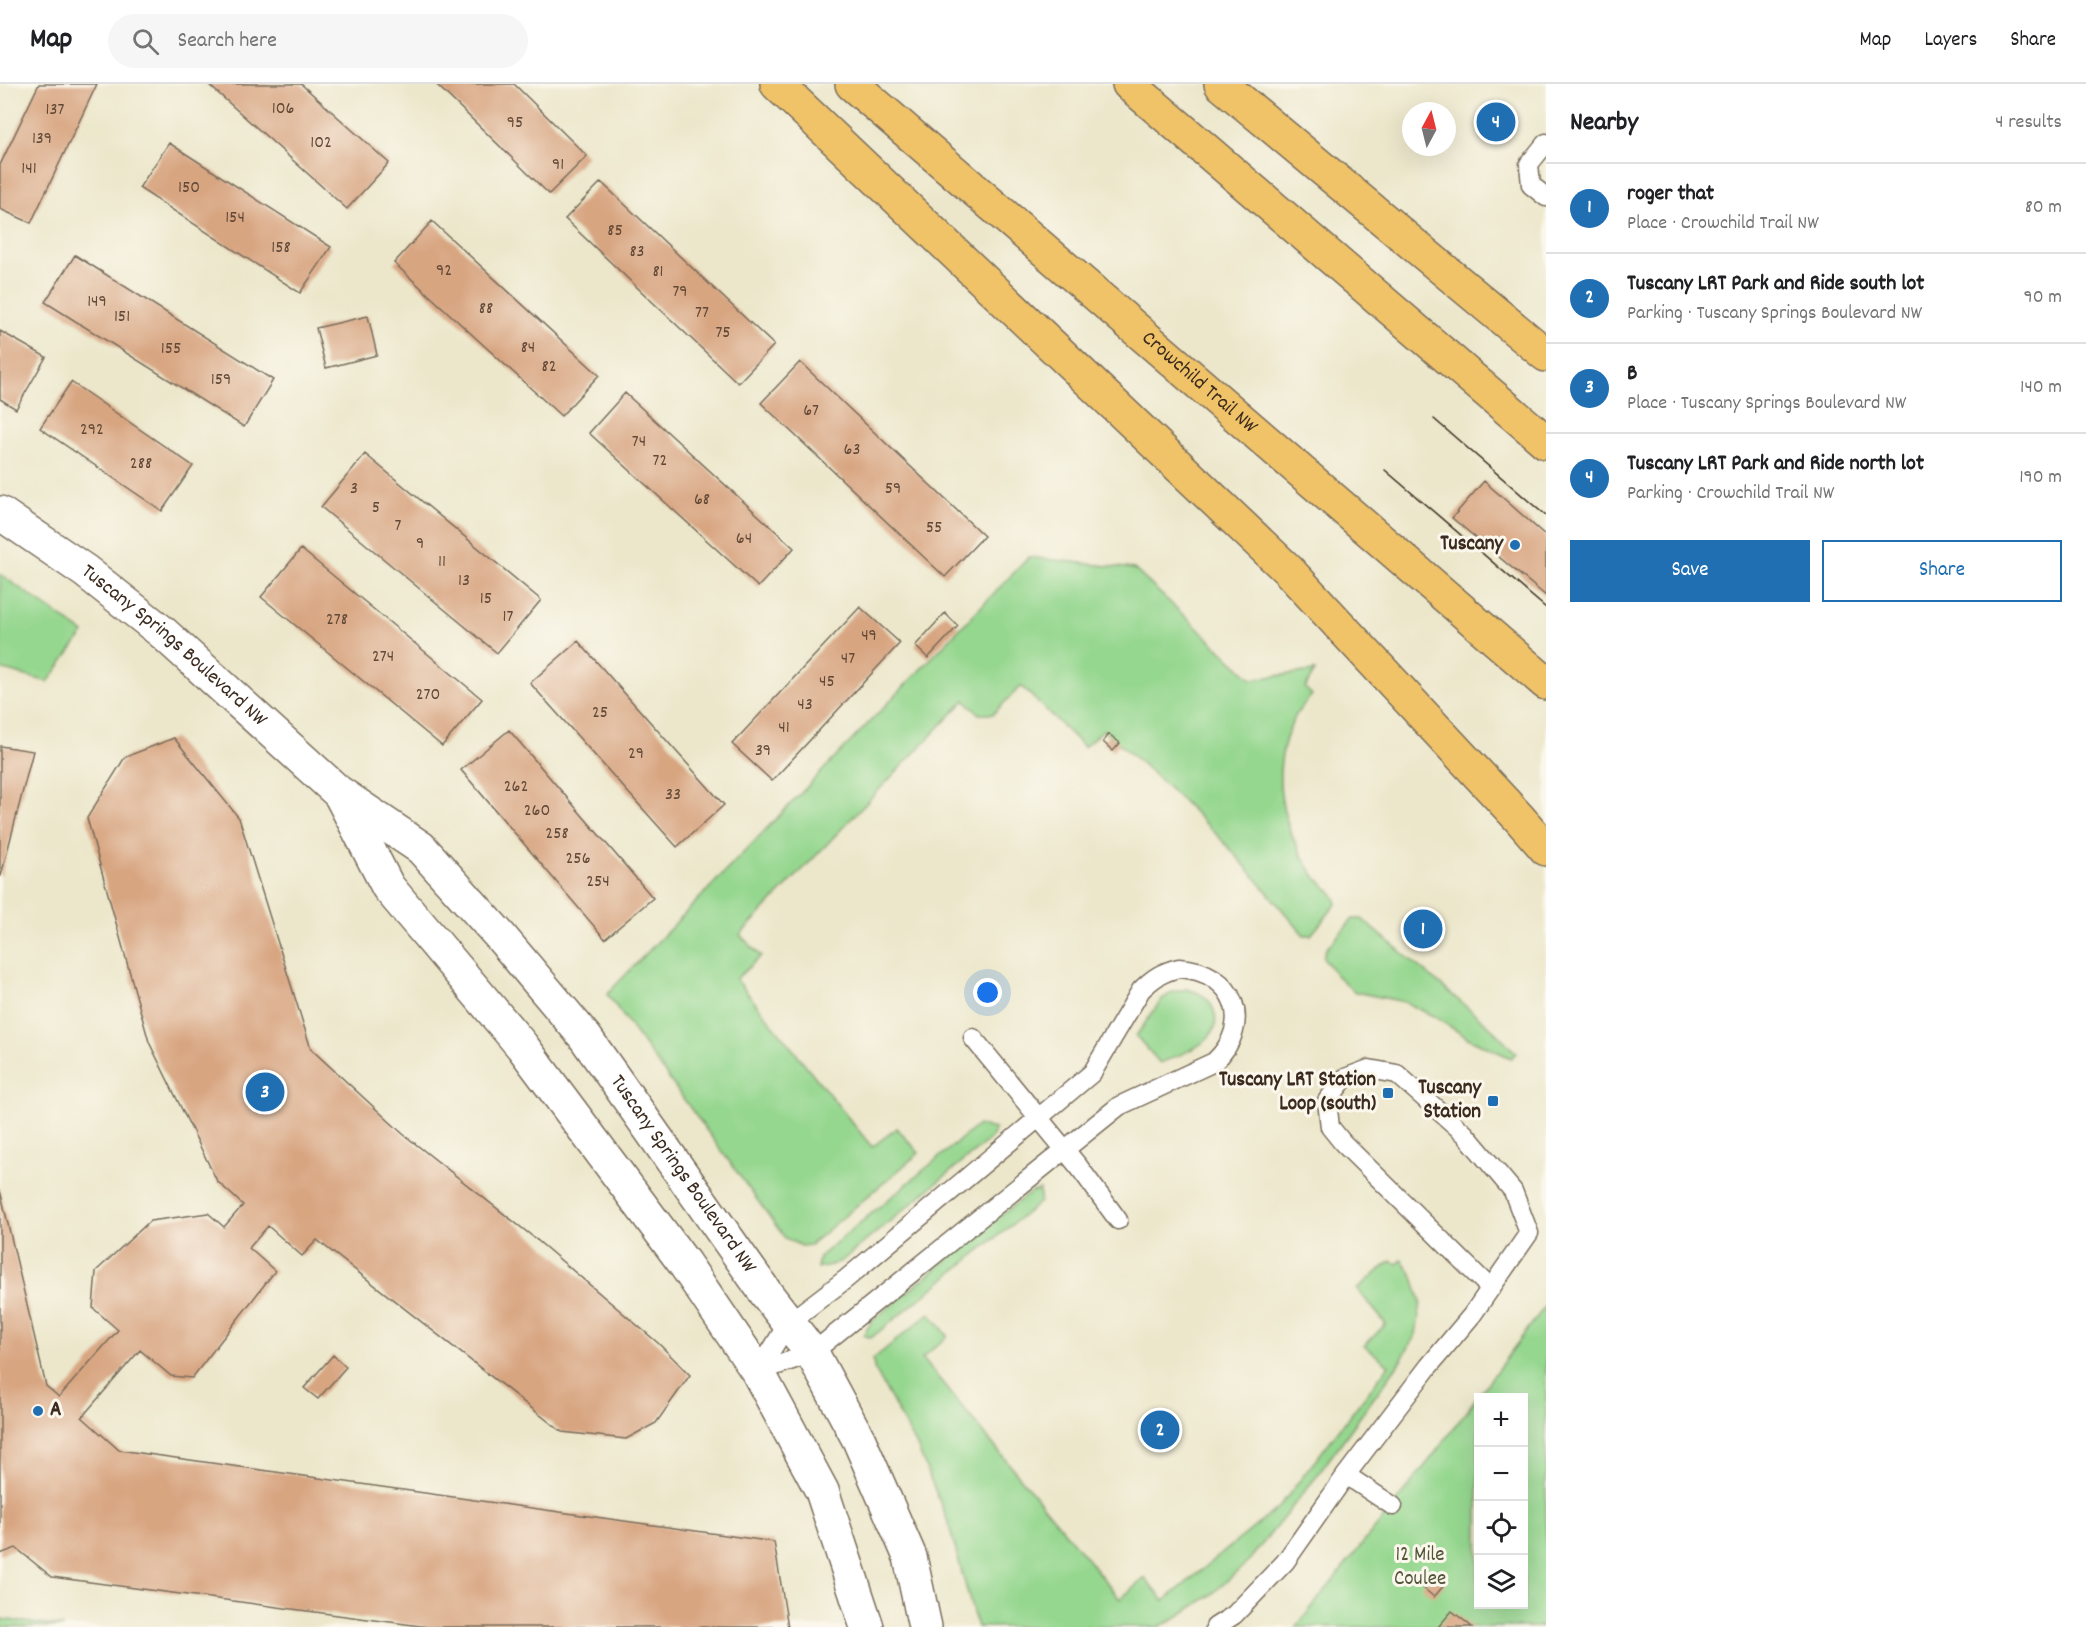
<!DOCTYPE html>
<html lang="en">
<head>
<meta charset="utf-8">
<style>
	body { margin:0; font-family:Dekko,sans-serif; background:#f6f6f6; color:#202124 }
	.controls { position:absolute; right:18px; bottom:18px; display:grid; overflow:hidden; border-radius:0px; box-shadow:0 6px 24px #0002 }
	.controls button { width:54px; height:54px; display:grid; place-items:center; padding:0; border:0; border-bottom:2px solid #e0e0e0; background:#fff; color:#202124; font:30px sans-serif }
	.compass { position:absolute; left:1402px; top:18px; width:54px; height:54px; border-radius:50%; background:#fff; box-shadow:0 6px 24px #0002; rotate:7deg }
	.you { position:absolute; left:988px; top:909px; width:21px; height:21px; margin:-15px; border:4px solid #fff; border-radius:50%; background:#1a73e8; box-shadow:0 0 0 9px #1a73e833 }
	.badge { display:grid; place-items:center; width:39px; height:39px; border-radius:50%; background:#1f6fb2; color:#fff; font-size:20px; font-weight:700 }
	.pin { position:absolute; translate:-50% -50%; border:3px solid #fff; box-shadow:0 2px 6px #0006 }
	.list { margin:0; padding:0; list-style:none }
	h2 { display:flex; justify-content:space-between; align-items:center; height:78px; margin:0; padding:0 24px; font-size:26px }
	h2 small { font-size:20px; font-weight:400; color:#757577 }
	.list li { display:grid; grid-template-columns:39px 1fr auto; gap:18px; align-items:center; box-sizing:border-box; height:90px; padding:0 24px; border-top:2px solid #e0e0e0 }
	.list b { display:block; font-size:22px; white-space:nowrap }
	.list p { margin:0; font-size:20px; white-space:nowrap; color:#757577 }
	.list em { font-size:20px; font-style:normal; color:#757577 }
	.actions { display:flex; gap:12px; padding:18px 24px }
	.actions a { flex:1; padding:14px 0; border:2px solid #1f6fb2; border-radius:0px; text-align:center; font-size:21px; color:#1f6fb2 }
	.actions .main { background:#1f6fb2; color:#fff }
	.icon { flex:none; width:33px; height:33px; fill:none; stroke:currentColor; stroke-width:2; stroke-linecap:round; stroke-linejoin:round }
	.map { position:relative; flex:none; width:1546px; height:1543px; overflow:hidden }
	header { display:flex; align-items:center; gap:36px; box-sizing:border-box; height:84px; padding:0 30px; background:#fff; border-bottom:2px solid #e0e0e0 }
	header strong { font-size:28px }
	nav { display:flex; gap:33px; margin-inline-start:auto; font-size:21px }
	.search { width:420px; height:54px; background:#f6f6f6; display:flex; align-items:center; gap:15px; box-sizing:border-box; padding:0 21px; border-radius:33px; color:#757577; font-size:22px }
	main { display:flex }
	aside { flex:1; background:#fff }
	.map>svg:first-child { display:block }
	.green { fill:#95d78f; stroke:#688056; stroke-width:1.5; fill-rule:evenodd }
	.building { fill:#d8a581 }
	.lines { fill:none; stroke-linecap:round; stroke-linejoin:round }
	.lane-casing { stroke:#796c5b; stroke-width:21 }
	.street-casing { stroke:#796c5b; stroke-width:36 }
	.highway-casing { stroke:#796c5b; stroke-width:36 }
	.lane { stroke:#fff; stroke-width:18 }
	.street { stroke:#fff; stroke-width:33 }
	.highway { stroke:#f0c369; stroke-width:33 }
	.tram { stroke:#3b2a1e; stroke-width:1.5 }
	.poi-dot { fill:#1f6fb2; stroke:#fbf7ec; stroke-width:2 }
	.labels { text-anchor:middle; dominant-baseline:central; stroke-width:6; stroke-linejoin:round; paint-order:stroke }
	.number-label { font-size:18px; fill:#624937 }
	.street-label { font-size:21px; fill:#3b2a1e; stroke:#fbf7ec }
	.poi-label { font-size:21px; font-weight:bold; fill:#3b2a1e; stroke:#fbf7ec; text-anchor:end }
	.park-label { font-size:21px; fill:#52553a; stroke:#fbf7ec }
</style>
</head>
<body>
<header>
<strong>Map</strong>
<div class="search"><svg class="icon" aria-label="search" viewBox="0 0 24 24"><circle cx="10" cy="10" r="6"/><path d="M15 15l6 6"/></svg>Search here</div>
<nav><a>Map</a><a>Layers</a><a>Share</a></nav>
</header>
<main>
<div class="map">
<svg width="1546" height="1543" viewBox="0 0 1546 1543">
	<rect width="100%" height="100%" fill="#fbf7ec"/>
	<filter id="ink" filterUnits="userSpaceOnUse"><feTurbulence type="fractalNoise" baseFrequency=".0167" numOctaves="2"/><feDisplacementMap in="SourceGraphic" scale="12" xChannelSelector="R" yChannelSelector="G"/><feConvolveMatrix kernelMatrix="1 2 1 2 8 2 1 2 1" color-interpolation-filters="sRGB"/></filter>
	<filter id="wash" filterUnits="userSpaceOnUse"><feTurbulence type="fractalNoise" baseFrequency=".008" numOctaves="4" result="noise"/><feDisplacementMap in="SourceGraphic" scale="24" xChannelSelector="R" yChannelSelector="G"/><feGaussianBlur stdDeviation="1.35" result="paint"/><feColorMatrix in="noise" values="0 0 0 0 0 0 0 0 0 0 0 0 0 0 0 0 0 1.4 0 .05"/><feComposite in="paint" operator="in"/></filter>
	<g filter="url(#wash)">
		<rect width="100%" height="100%" fill="#ece7cb"/>
		<path class="green" d="M1029 473 1134 485 1252 595 1315 587 1305 604 1312 611C1306 618 1299 625 1295 633 1268 686 1280 739 1311 787 1318 798 1333 805 1337 819L1311 851H1304C1275 818 1247 782 1216 750 1180 713 1142 679 1103 646L1084 663 1021 602 993 630H979L965 616 740 851 761 872 736 895 872 1063 897 1044 919 1069 810 1161 801 1162 785 1154 607 910Z
			M0 490 84 549 48 598 0 585Z
			M1353 835H1362L1494 946 1516 969 1511 974 1468 954 1435 933 1405 918 1355 908 1336 891 1323 873 1326 865Z
			M1187 905C1201 909 1209 913 1214 927 1225 958 1181 970 1160 979L1136 952 1162 915 1173 908Z
			M978 1041 995 1045 990 1055 839 1179 817 1184 819 1173Z
			M1040 1106V1118L871 1254 863 1251 873 1236 1019 1117 1032 1108Z
			M1402 1176 1412 1190 1421 1218 1416 1250 1402 1275 1317 1392 1247 1479 1211 1511 1173 1536 1158 1543H977L948 1438 917 1362 874 1284 873 1275 930 1229 948 1252 922 1274 1120 1515 1145 1494 1164 1517 1280 1422 1389 1281 1364 1262 1386 1240 1357 1205 1391 1177 1397 1180Z
			M1546 1221V1543H1296L1432 1373ZM1478 1314H1524V1520H1478Z
			M0 1535 63 1543H0Z"/>
		<g id="blocks">
			<path class="building" d="M39 0H97L31 139 0 125V81Z
				M208 0H301L389 79 347 125Z
				M436 0H514L587 72 549 110Z
				M169 59 331 163 300 209 139 104Z
				M601 98 774 261 738 299 565 135Z
				M432 137 599 291 561 332 394 179Z
				M75 171 273 296 244 343 45 218Z
				M368 232 377 271 326 284 316 244Z
				M0 247 46 273 16 325 0 315Z
				M800 278 984 452 945 493 761 319Z
				M71 298 193 382 162 427 40 344Z
				M625 309 794 464 758 503 589 349Z
				M365 370 541 516 497 569 321 423Z
				M1484 397 1546 452V512L1452 434Z
				M301 465 482 615 442 662 261 513Z
				M860 523 900 559 772 697 732 660Z
				M945 529 958 542 928 574 915 562Z
				M578 557 724 721 677 763 530 599Z
				M509 646 653 814 605 855 461 686Z
				M1109 650 1120 659 1113 667 1103 658Z
				M174 654 239 734 311 965 403 1050 537 1156 658 1259 690 1291 656 1339 626 1355 562 1348 317 1156 302 1172 268 1142 249 1164 275 1187 192 1294 171 1292 140 1266 82 1333 119 1366 774 1458 788 1543H428L52 1493 16 1464 0 1470V1106L46 1302 59 1313 118 1246 93 1224 96 1187 150 1137 208 1129 224 1143 243 1121 217 1097 149 958 87 734 125 673Z
				M0 662 33 667 1 792H0Z
				M333 1271 346 1283 318 1315 304 1304Z
				M1431 1489 1445 1500 1434 1513 1421 1502Z
				M1452 1527 1472 1543H1438Z"/>
		</g>
	</g>
	<g filter="url(#ink)">
		<use href="#blocks" fill-opacity="0" stroke="#796c5b" stroke-width="1.5"/>
		<g class="lines">
			<g class="lane-casing">
				<path id="lane" d="M1546 59 1529 80 1531 101 1546 113
					M1179 884C1235 887 1255 940 1214 978L1119 1022 812 1269 758 1288 788 1239 846 1195 1092 989 1141 906C1153 894 1162 888 1179 884Z
					M973 954 1079 1083 1118 1136
					M1346 1391 1393 1422
					M1215 1543 1234 1531 1285 1478 1346 1391 1429 1282 1472 1231 1529 1149 1513 1107 1465 1050 1397 990 1369 985 1345 994 1327 1017 1330 1043 1343 1059 1490 1204"/>
			</g>
			<g class="street-casing">
				<g id="street">
					<path id="s1" d="M0 429 85 487 162 548 338 708 421 764 500 852 585 953 765 1208 812 1269 859 1356 910 1473 925 1543"/>
					<path d="M341 712 388 803 522 962 684 1179 758 1288 822 1407 867 1543"/>
				</g>
			</g>
			<g class="highway-casing">
				<g id="highway">
					<path d="M777 0 1288 486 1519 734 1546 765"/>
					<path id="s2" d="M852 0 1546 599"/>
					<path d="M1129 0 1546 358"/>
					<path d="M1221 0 1546 271"/>
				</g>
			</g>
			<use href="#lane" class="lane"/>
			<use href="#street" class="street"/>
			<use href="#highway" class="highway"/>
			<path class="tram" d="M1434 335 1546 432
				M1385 386 1546 524"/>
		</g>
	</g>
	<g class="poi-dot">
		<circle cx="1515" cy="461" r="6"/>
		<rect x="1382" y="1003" width="12" height="12" rx="3"/>
		<rect x="1487" y="1011" width="12" height="12" rx="3"/>
		<circle cx="38" cy="1327" r="6"/>
	</g>
	<g class="labels">
		<g class="number-label">
			<text x="283" y="25">106</text>
			<text x="55" y="26">137</text>
			<text x="515" y="39">95</text>
			<text x="42" y="55">139</text>
			<text x="321" y="59">102</text>
			<text x="558" y="81">91</text>
			<text x="29" y="85">141</text>
			<text x="189" y="104">150</text>
			<text x="235" y="134">154</text>
			<text x="615" y="147">85</text>
			<text x="281" y="164">158</text>
			<text x="637" y="168">83</text>
			<text x="444" y="187">92</text>
			<text x="658" y="188">81</text>
			<text x="680" y="208">79</text>
			<text x="97" y="218">149</text>
			<text x="486" y="225">88</text>
			<text x="702" y="229">77</text>
			<text x="122" y="233">151</text>
			<text x="723" y="249">75</text>
			<text x="528" y="264">84</text>
			<text x="171" y="265">155</text>
			<text x="549" y="283">82</text>
			<text x="221" y="296">159</text>
			<text x="811" y="327">67</text>
			<text x="92" y="346">292</text>
			<text x="639" y="358">74</text>
			<text x="852" y="366">63</text>
			<text x="660" y="377">72</text>
			<text x="141" y="380">288</text>
			<text x="354" y="405">3</text>
			<text x="893" y="405">59</text>
			<text x="702" y="416">68</text>
			<text x="376" y="424">5</text>
			<text x="398" y="442">7</text>
			<text x="934" y="444">55</text>
			<text x="744" y="455">64</text>
			<text x="420" y="460">9</text>
			<text x="442" y="478">11</text>
			<text x="464" y="497">13</text>
			<text x="486" y="515">15</text>
			<text x="508" y="533">17</text>
			<text x="337" y="536">278</text>
			<text x="869" y="552">49</text>
			<text x="383" y="573">274</text>
			<text x="848" y="575">47</text>
			<text x="827" y="598">45</text>
			<text x="428" y="611">270</text>
			<text x="805" y="621">43</text>
			<text x="600" y="629">25</text>
			<text x="784" y="644">41</text>
			<text x="763" y="667">39</text>
			<text x="636" y="670">29</text>
			<text x="516" y="703">262</text>
			<text x="673" y="711">33</text>
			<text x="537" y="727">260</text>
			<text x="557" y="750">258</text>
			<text x="578" y="775">256</text>
			<text x="598" y="798">254</text>
		</g>
		<g class="street-label">
			<text stroke="none"><textPath href="#s2" startOffset="458">Crowchild Trail NW</textPath></text>
			<text stroke="none"><textPath href="#s1" startOffset="219">Tuscany Springs Boulevard NW</textPath></text>
			<text stroke="none"><textPath href="#s1" startOffset="958">Tuscany Springs Boulevard NW</textPath></text>
		</g>
		<g class="poi-label">
			<text x="1503" y="461">Tuscany</text>
			<text x="1376" y="997">Tuscany LRT Station<tspan x="1376" dy="24">Loop (south)</tspan></text>
			<text x="1481" y="1005">Tuscany<tspan x="1481" dy="24">Station</tspan></text>
			<text x="50" y="1327" text-anchor="start">A</text>
		</g>
		<g class="park-label">
			<text x="1420" y="1472">12 Mile<tspan x="1420" dy="24">Coulee</tspan></text>
		</g>
	</g>
</svg>
<div class="controls">
<button>+</button>
<button>−</button>
<button><svg class="icon" aria-label="locate" viewBox="0 0 24 24"><circle cx="12" cy="12" r="6"/><path d="M12 2v4M12 18v4M2 12h4M18 12h4"/></svg></button>
<button><svg class="icon" aria-label="layers" viewBox="0 0 24 24"><path d="M12 4l9 5-9 5-9-5zM3 14l9 5 9-5"/></svg></button>
</div>
<svg class="compass" viewBox="-18 -18 36 36"><path d="M0-13l5 13h-10z" fill="#e53935"/><path d="M0 13l5-13h-10z" fill="#757577"/></svg>
<div class="you"></div>
<div class="pin badge" style="left:1423px;top:845px">1</div>
<div class="pin badge" style="left:1160px;top:1346px">2</div>
<div class="pin badge" style="left:265px;top:1008px">3</div>
<div class="pin badge" style="left:1496px;top:38px">4</div>
</div>
<aside>
<h2>Nearby<small>4 results</small></h2>
<ul class="list">
<li><span class="badge">1</span><div><b>roger that</b><p>Place · Crowchild Trail NW</p></div><em>80 m</em></li>
<li><span class="badge">2</span><div><b>Tuscany LRT Park and Ride south lot</b><p>Parking · Tuscany Springs Boulevard NW</p></div><em>90 m</em></li>
<li><span class="badge">3</span><div><b>B</b><p>Place · Tuscany Springs Boulevard NW</p></div><em>140 m</em></li>
<li><span class="badge">4</span><div><b>Tuscany LRT Park and Ride north lot</b><p>Parking · Crowchild Trail NW</p></div><em>190 m</em></li>
</ul>
<div class="actions"><a class="main">Save</a><a>Share</a></div>
</aside>
</main>
</body>
</html>
